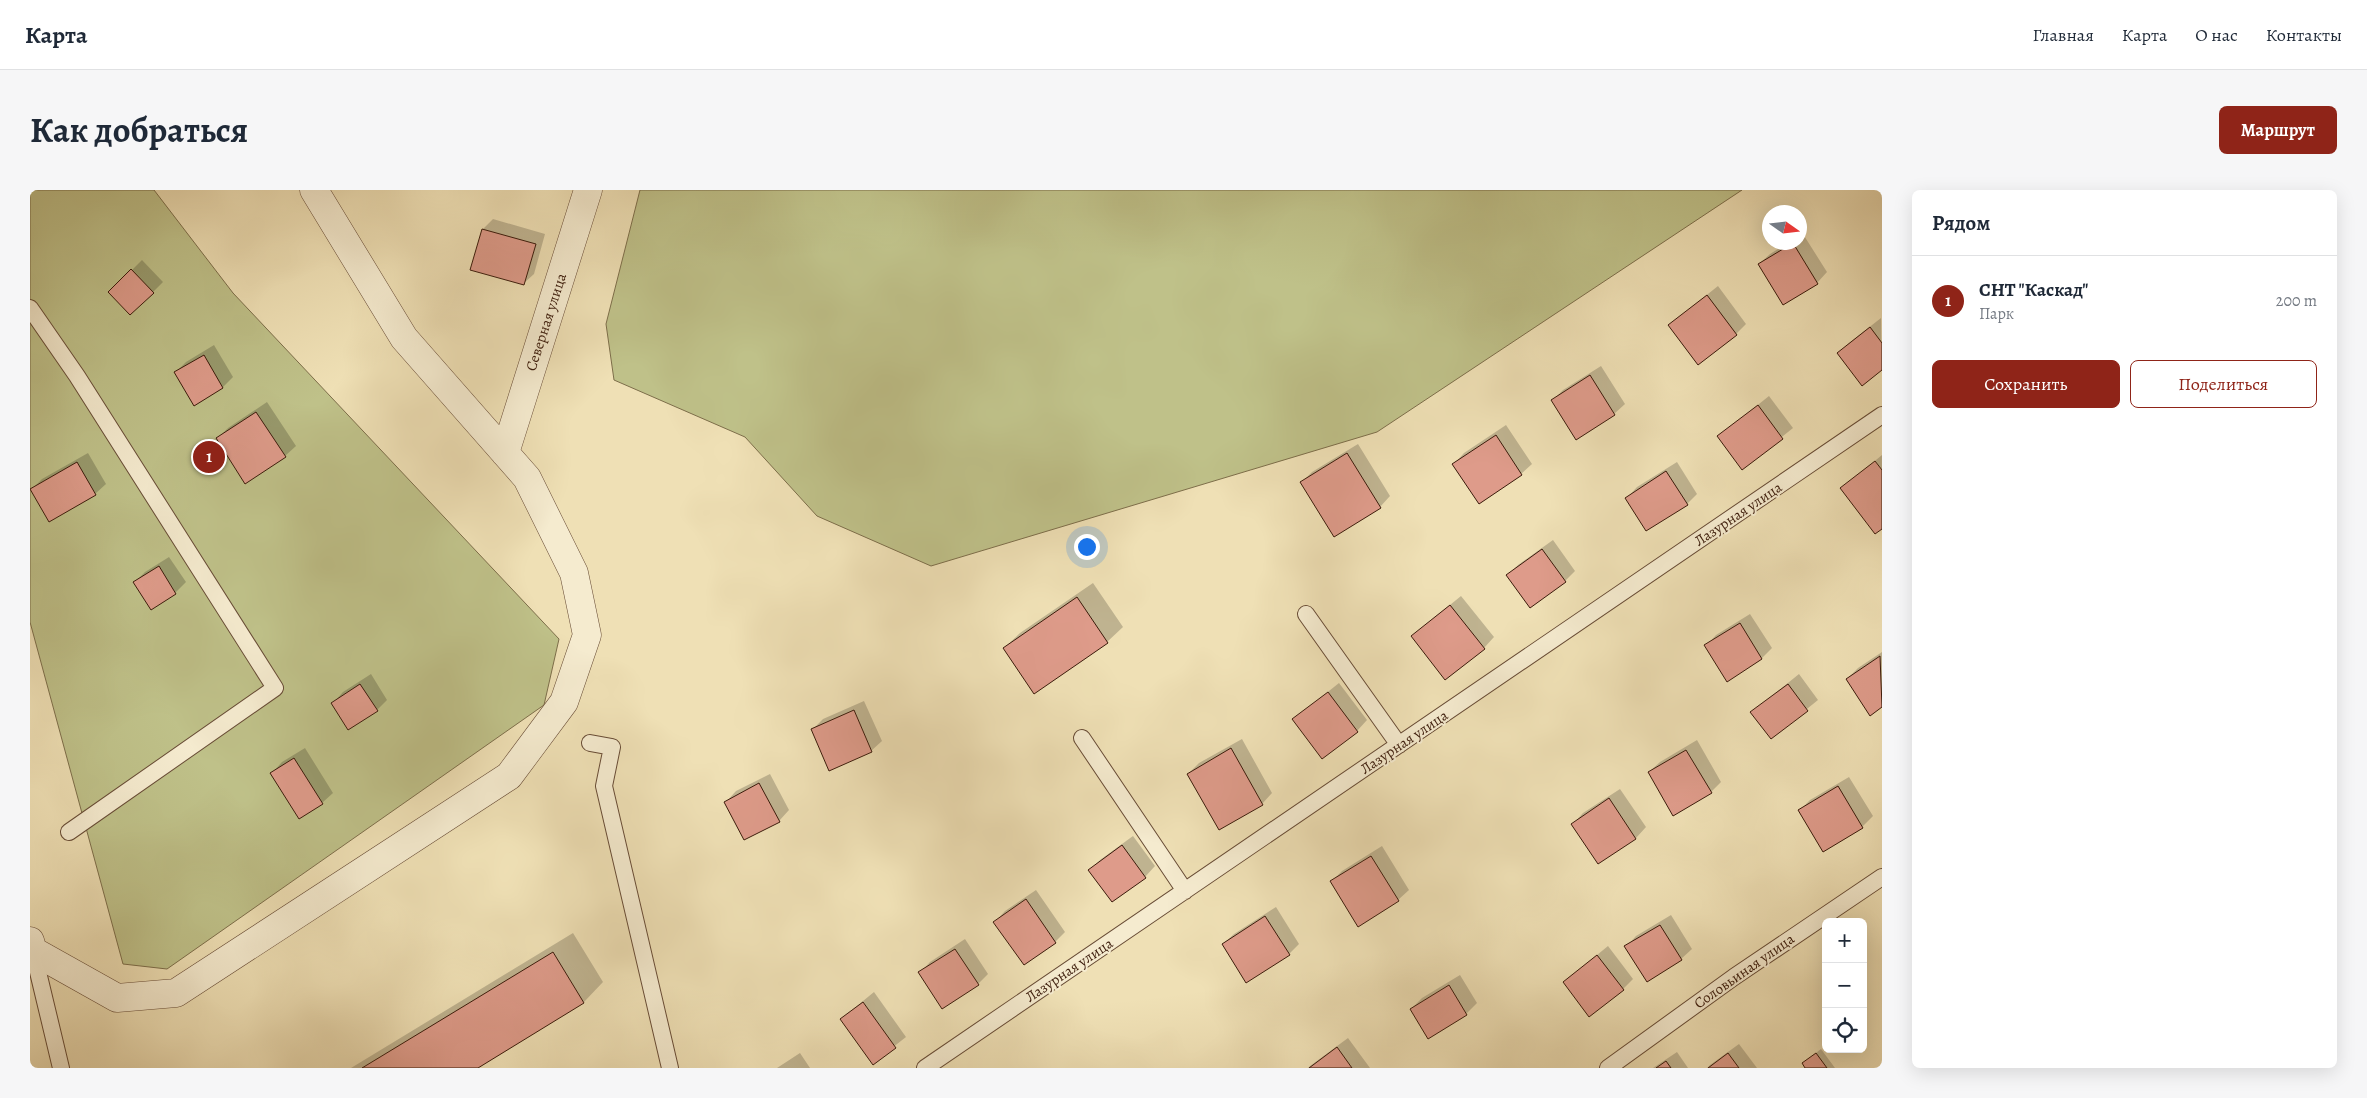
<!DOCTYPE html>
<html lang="ru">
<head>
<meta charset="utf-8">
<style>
	body { margin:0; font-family:Alegreya,serif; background:#f6f6f7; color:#1f2937 }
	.controls { position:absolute; right:15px; bottom:15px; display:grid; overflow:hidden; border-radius:8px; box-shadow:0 5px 20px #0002 }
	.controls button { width:45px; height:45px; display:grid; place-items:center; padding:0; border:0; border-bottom:1px solid #e0e1e3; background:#fff; color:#1f2937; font:25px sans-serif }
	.compass { position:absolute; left:1732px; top:15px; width:45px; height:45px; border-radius:50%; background:#fff; box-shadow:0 5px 20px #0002; rotate:104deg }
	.you { position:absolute; left:1056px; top:356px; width:18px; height:18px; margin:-12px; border:4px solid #fff; border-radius:50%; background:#1a73e8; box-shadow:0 0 0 8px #1a73e833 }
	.badge { display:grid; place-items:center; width:32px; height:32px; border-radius:50%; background:#8f2418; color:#fff; font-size:16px; font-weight:700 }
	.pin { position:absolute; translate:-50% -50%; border:2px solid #fff; box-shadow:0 1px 5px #0006 }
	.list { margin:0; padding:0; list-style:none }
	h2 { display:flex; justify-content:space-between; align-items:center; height:65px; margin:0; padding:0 20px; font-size:21px }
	h2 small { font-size:16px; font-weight:400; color:#747a83 }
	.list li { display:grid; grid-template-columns:32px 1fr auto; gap:15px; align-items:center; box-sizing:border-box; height:90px; padding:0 20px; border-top:1px solid #e0e1e3 }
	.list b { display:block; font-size:19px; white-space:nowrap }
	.list p { margin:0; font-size:16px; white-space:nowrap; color:#747a83 }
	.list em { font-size:16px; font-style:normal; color:#747a83 }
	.actions { display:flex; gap:10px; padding:15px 20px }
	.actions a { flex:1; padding:11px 0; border:1px solid #8f2418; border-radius:8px; text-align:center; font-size:18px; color:#8f2418 }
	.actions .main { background:#8f2418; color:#fff }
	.icon { flex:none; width:28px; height:28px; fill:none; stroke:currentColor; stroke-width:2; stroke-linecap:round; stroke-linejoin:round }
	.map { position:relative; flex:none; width:1852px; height:878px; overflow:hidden; border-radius:8px }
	header { display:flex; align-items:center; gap:30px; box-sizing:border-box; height:70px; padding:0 25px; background:#fff; border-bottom:1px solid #e0e1e3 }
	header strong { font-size:24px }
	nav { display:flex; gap:28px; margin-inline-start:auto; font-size:18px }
	.intro { display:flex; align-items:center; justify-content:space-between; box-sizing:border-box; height:120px; padding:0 30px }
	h1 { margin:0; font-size:35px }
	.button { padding:12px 22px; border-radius:8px; background:#8f2418; color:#fff; font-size:18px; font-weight:700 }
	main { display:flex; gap:30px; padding:0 30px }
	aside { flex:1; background:#fff; border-radius:8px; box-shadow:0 5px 20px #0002 }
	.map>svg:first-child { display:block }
	.green { fill:#bfc189; stroke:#7d6e4a }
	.shadow { fill:#0003 }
	.building { fill:#de9b8a; stroke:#3b1b0b }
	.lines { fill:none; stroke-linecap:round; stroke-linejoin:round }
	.lane-casing { stroke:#684c36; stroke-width:18 }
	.street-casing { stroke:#684c36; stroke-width:29 }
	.lane { stroke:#f5ebcf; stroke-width:16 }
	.street { stroke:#f5ebcf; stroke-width:28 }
	.labels { text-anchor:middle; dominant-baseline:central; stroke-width:4; stroke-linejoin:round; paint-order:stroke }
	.street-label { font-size:15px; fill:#3b1b0b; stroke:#f5ebcf }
</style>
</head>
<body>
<header>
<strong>Карта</strong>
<nav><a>Главная</a><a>Карта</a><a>О нас</a><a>Контакты</a></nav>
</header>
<div class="intro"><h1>Как добраться</h1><a class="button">Маршрут</a></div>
<main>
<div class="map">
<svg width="1852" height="878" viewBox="0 0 1852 878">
	<rect width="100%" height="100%" fill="#efe0b5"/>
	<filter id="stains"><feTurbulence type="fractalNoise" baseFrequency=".004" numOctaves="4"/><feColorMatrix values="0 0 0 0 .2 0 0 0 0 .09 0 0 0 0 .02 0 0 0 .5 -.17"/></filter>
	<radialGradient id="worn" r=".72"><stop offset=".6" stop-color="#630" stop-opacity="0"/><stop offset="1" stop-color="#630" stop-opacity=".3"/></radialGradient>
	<path class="green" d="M0 0H124L203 103 529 449 514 515 137 779 93 774 0 432Z
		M610 0H1712L1347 242 901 376 787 326 715 247 584 190 576 134Z"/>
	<path class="shadow" d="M463 29 515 44 504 84 493 94 441 79 453 39Z
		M1773 44 1797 82 1787 93 1729 74 1740 64 1759 52H1770V46Z
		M112 70 133 92 123 102H80Z
		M1688 96 1716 134 1706 144 1639 135Z
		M1851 128 1852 179 1809 163 1819 153Z
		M184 155 203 187 193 197 165 214 146 182 156 172Z
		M1571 176 1595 214 1584 224 1523 210 1533 200Z
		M1739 206 1763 238 1712 279 1689 246Z
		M237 212 266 256 255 266 216 292 187 249 198 238Z
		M1476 235 1502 274 1491 284 1424 274 1434 263Z
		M1328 254 1360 306 1350 317 1272 292 1282 282Z
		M58 263 76 294 65 304 2 299 12 289Z
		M1852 265V338L1812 298Z
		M1647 272 1667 304 1657 314 1597 308 1607 297Z
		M1523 350 1545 381 1535 391 1478 385 1488 375Z
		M139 367 156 392 145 403 121 418 105 392 115 382Z
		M1063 393 1093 437 1077 452 974 458 990 443Z
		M1431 406 1464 447 1454 458 1382 446Z
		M1720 424 1742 458 1732 468 1697 490 1676 456 1686 445Z
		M1852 462V516L1840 524 1817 489 1828 478Z
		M341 484 357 510 347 520 303 513 313 502Z
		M1769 484 1788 510 1741 548 1722 522Z
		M1309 493 1337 530 1327 541 1264 529Z
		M834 511 852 551 841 561 783 539 793 529Z
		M1212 549 1242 603 1232 614 1158 584 1169 573Z
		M1667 550 1691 592 1681 602 1619 582 1630 572Z
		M275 558 303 603 292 613 242 583 252 572Z
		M740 584 759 620 749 631 696 612 706 601Z
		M1819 587 1843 626 1832 637 1794 660 1770 620 1780 610Z
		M1590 599 1616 637 1606 648 1568 672 1543 634 1553 623Z
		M1103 646 1125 676 1115 687 1060 680 1070 670Z
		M1352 656 1379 700 1368 710 1328 735 1302 691 1312 681Z
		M1006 700 1035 742 1025 752 965 732 975 721Z
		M1246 717 1269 754 1259 764 1193 754 1204 744Z
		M1641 725 1662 759 1651 769 1596 757 1606 746Z
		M543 743 573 792 554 812 445 878H321Z
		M935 749 958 784 948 794 890 783 900 772Z
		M1578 756 1603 789 1593 799 1534 792Z
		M1430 785 1447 813 1436 824 1398 847 1381 819 1392 808Z
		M844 802 876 847 843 873 811 829Z
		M1318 848 1340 878H1278L1280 876Z
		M1709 854 1727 878H1677L1680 875Z
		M1791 859 1805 878H1777L1773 873Z
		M1647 862 1658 878H1623Z
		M770 863 780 878H747Z"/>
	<path class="building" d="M452 39 506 54 494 95 440 80Z
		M1763 53 1788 94 1753 115 1728 74Z
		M101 79 124 103 100 125 78 102Z
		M1677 105 1707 145 1668 175 1638 135Z
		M1840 137 1852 153V180L1832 196 1807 163Z
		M174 165 193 198 164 216 144 182Z
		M1560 185 1585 225 1546 250 1521 210Z
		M1728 215 1753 249 1712 280 1687 246Z
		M226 222 256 267 215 294 186 248Z
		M1466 245 1492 285 1449 314 1422 274Z
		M1317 263 1351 318 1304 347 1270 292Z
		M1845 271 1852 280V339L1845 344 1810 298Z
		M47 272 66 305 19 332 0 299Z
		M1636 281 1658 315 1616 341 1595 308Z
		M1512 359 1536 392 1500 418 1476 385Z
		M129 376 146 404 121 420 103 392Z
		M1047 407 1078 453 1004 504 973 458Z
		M1420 415 1455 459 1415 490 1381 446Z
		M1710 433 1732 469 1697 492 1674 455Z
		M1850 466 1852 517 1840 526 1816 489Z
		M330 494 348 521 318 540 301 513Z
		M1758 494 1778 521 1741 549 1720 522Z
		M1298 502 1328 542 1292 569 1262 529Z
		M824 520 842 562 799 581 781 539Z
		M1201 558 1233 615 1189 640 1157 584Z
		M1656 560 1682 603 1643 626 1618 582Z
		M264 568 293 614 269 629 240 583Z
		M729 593 750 632 714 650 694 612Z
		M1808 596 1833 638 1793 662 1768 620Z
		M1579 608 1606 649 1568 674 1541 634Z
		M1092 655 1116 688 1082 712 1058 680Z
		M1341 666 1369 711 1328 737 1300 691Z
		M996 709 1026 753 994 775 963 732Z
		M1235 726 1260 765 1216 793 1192 754Z
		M1630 735 1652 770 1617 792 1594 756Z
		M925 759 949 795 912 819 888 782Z
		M523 762 554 813 448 878H332Z
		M1567 765 1594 800 1559 827 1533 792Z
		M1419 795 1437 825 1398 849 1380 819Z
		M833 812 866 858 843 875 810 829Z
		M1307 857 1322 878H1279Z
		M1698 863 1709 878H1678Z
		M1786 863 1797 878H1775L1772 873Z
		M1636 871 1641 878H1626Z"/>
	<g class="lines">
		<g class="lane-casing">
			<path id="lane" d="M0 118 47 186 245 498 39 642
				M1276 424 1369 555
				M1052 548 1155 701
				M560 553 582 557 574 596 640 878
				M3 761 31 878
				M895 878 1852 225
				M1578 878 1704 787 1852 687"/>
		</g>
		<g class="street-casing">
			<path id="street" d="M475 263 558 0
				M0 751 3 761 87 808 146 803 479 586 534 512 557 445 544 383 497 288 374 148 284 0"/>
		</g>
		<use href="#lane" class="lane"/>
		<use href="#street" class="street"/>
	</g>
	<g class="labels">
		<g class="street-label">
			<text transform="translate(516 132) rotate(-72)">Северная улица</text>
			<text transform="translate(1708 324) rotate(-34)">Лазурная улица</text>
			<text transform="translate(1374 552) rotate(-34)">Лазурная улица</text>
			<text transform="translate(1039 780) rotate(-34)">Лазурная улица</text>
			<text transform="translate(1714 781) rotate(-35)">Соловьиная улица</text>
		</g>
	</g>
	<rect width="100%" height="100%" filter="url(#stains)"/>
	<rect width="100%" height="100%" fill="url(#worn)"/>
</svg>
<div class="controls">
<button>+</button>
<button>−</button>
<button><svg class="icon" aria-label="locate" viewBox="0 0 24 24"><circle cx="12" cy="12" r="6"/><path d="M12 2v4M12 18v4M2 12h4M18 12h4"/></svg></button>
</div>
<svg class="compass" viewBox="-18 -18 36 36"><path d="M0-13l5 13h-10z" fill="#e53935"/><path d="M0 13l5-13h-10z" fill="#747a83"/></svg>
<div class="you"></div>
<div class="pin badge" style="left:179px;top:267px">1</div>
</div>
<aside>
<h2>Рядом<small></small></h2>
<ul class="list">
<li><span class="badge">1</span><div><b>СНТ &quot;Каскад&quot;</b><p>Парк</p></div><em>200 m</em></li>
</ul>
<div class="actions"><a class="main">Сохранить</a><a>Поделиться</a></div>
</aside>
</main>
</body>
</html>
